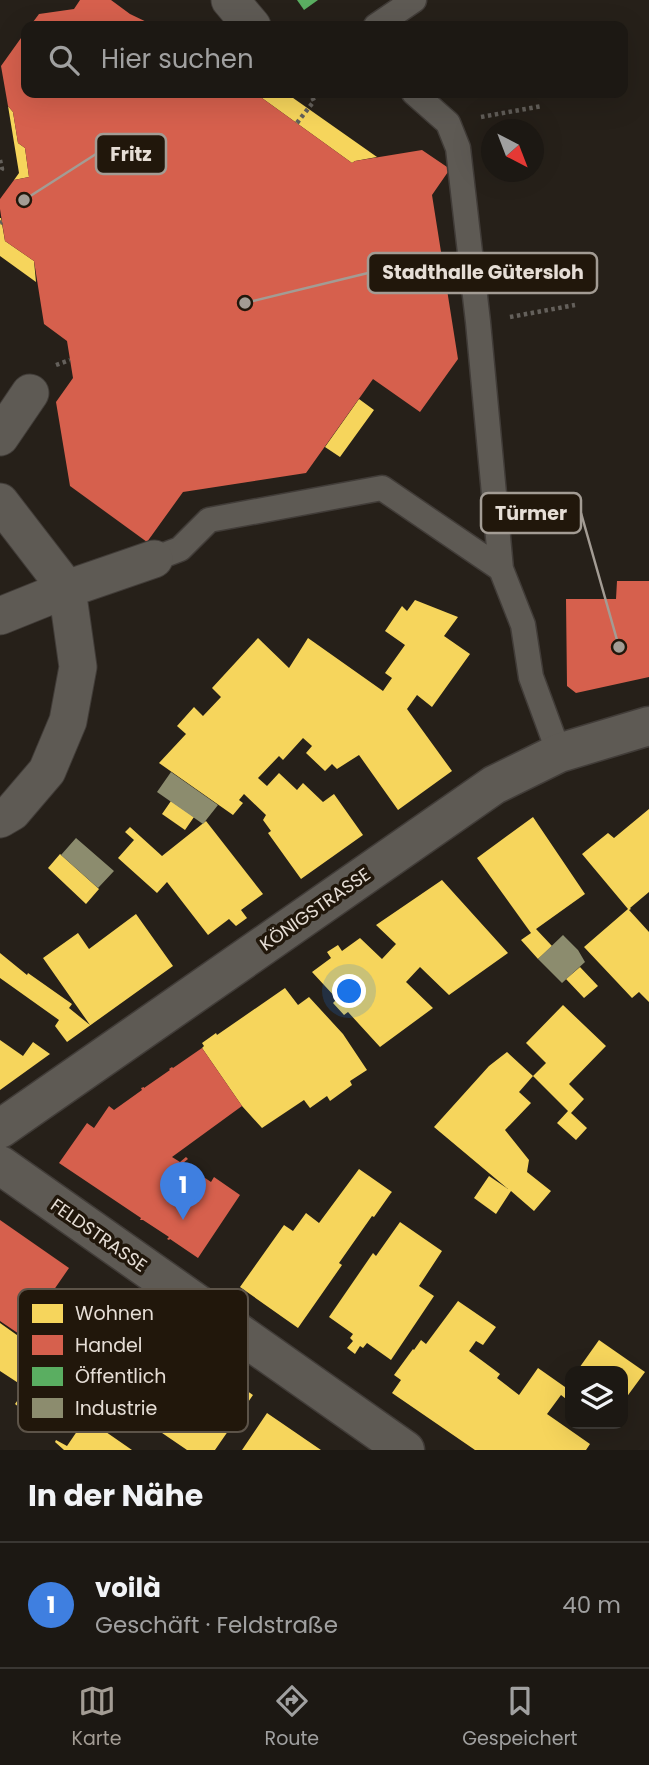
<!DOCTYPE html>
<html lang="de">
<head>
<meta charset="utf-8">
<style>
	body { margin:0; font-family:Poppins,sans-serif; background:#292521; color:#f1f3f6 }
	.controls { position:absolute; right:21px; bottom:21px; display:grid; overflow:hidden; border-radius:14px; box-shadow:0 7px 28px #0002 }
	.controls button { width:63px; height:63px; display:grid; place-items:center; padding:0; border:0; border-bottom:2px solid #3a3733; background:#1c1813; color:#f1f3f6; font:35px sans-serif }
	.compass { position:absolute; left:481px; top:119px; width:63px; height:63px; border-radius:50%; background:#1c1813; box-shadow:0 7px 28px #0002; rotate:138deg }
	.you { position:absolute; left:350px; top:992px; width:24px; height:24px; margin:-18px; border:5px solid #fff; border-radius:50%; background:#1a73e8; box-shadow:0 0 0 10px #1a73e833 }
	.badge { display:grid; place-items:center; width:46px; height:46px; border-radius:50%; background:#a39c94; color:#fff; font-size:23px; font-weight:700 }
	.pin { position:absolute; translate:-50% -58px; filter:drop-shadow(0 2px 4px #0008) }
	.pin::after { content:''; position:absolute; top:37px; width:24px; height:21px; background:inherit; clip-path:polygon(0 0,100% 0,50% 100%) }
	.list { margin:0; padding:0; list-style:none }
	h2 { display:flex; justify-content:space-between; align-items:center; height:91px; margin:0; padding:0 28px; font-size:30px }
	h2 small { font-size:23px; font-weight:400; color:#a0a0a0 }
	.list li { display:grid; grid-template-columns:46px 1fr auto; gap:21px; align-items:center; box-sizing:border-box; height:126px; padding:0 28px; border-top:2px solid #3a3733 }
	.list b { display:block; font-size:26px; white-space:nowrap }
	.list p { margin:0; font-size:23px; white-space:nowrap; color:#a0a0a0 }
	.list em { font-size:23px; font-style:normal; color:#a0a0a0 }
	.icon { flex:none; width:38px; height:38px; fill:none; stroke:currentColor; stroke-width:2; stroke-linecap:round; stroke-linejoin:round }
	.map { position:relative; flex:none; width:649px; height:1450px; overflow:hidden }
	.search { position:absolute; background:#1c1813; box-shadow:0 7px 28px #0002; left:21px; right:21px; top:21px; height:77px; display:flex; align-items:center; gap:18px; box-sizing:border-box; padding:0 24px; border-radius:14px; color:#a0a0a0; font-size:26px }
	.sheet { height:217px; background:#1c1813 }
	nav { display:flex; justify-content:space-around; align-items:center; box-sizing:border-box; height:98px; border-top:2px solid #3a3733; background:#1c1813; font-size:19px; color:#a0a0a0 }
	nav a { display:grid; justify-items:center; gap:4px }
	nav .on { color:#a39c94 }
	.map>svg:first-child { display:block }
	.homes { fill:#f6d55c }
	.shops { fill:#d6604d }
	.public { fill:#5aae61 }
	.industry { fill:#8c8c6e }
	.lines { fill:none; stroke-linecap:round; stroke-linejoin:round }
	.service-casing { stroke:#413c38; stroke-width:27 }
	.pedestrian-casing { stroke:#413c38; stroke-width:39 }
	.minor-casing { stroke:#413c38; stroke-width:41 }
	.path { stroke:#64605b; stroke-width:4.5; stroke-dasharray:3.5 3.5; stroke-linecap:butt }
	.service { stroke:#5e5a54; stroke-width:24 }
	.pedestrian { stroke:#5e5a54; stroke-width:37 }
	.minor { stroke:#5e5a54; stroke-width:38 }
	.labels { text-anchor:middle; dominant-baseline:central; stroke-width:7; stroke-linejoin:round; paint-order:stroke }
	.street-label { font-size:18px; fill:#e6ded6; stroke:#21170b }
	.key { fill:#21170b; stroke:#5c5348; stroke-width:2 }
	.key-label { font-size:19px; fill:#e6ded6 }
	.leader { fill:none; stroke:#a39c94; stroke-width:2.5 }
	.callout-dot { fill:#a39c94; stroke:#21170b; stroke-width:2.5 }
	.callout { fill:#21170b; stroke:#a39c94; stroke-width:2.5 }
	.callout-label { font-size:19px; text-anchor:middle; font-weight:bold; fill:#e6ded6 }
</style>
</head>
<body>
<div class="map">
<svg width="649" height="1450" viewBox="0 0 649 1450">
	<rect width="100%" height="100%" fill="#262019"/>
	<path class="homes" d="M255 93H286L377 157 355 161 352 163Z
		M8 106 13 112 18 143 25 148 29 177 14 180 19 173Z
		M0 218H1L5 241 34 261 36 282 0 256Z
		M359 399 374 410 340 457 325 447Z
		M415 600 458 617 444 636 470 654 432 707 417 695 407 709 452 771 398 810 359 755 337 769 332 764 325 771 306 753 312 746 303 738 283 760 279 756 258 778 267 786 279 773 297 790 303 783 323 802 334 794 363 835 301 879 268 833 271 831 263 820 266 815 244 794 239 800 243 803 233 815 159 763 186 734 177 726 194 707 203 716 221 697 212 688 258 638 289 668 308 638 383 691 392 678 385 673 405 645 385 631 402 606 407 611Z
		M171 801 194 817 185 830 162 814Z
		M649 809V892L630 908 631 909 629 910 649 932V1002L639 992 632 998 584 947 628 909 582 854 608 833 614 838Z
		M533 817 585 894 536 929 552 946 538 959 521 940 531 933 477 858Z
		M206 821 263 894 241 910 247 918 236 926 229 919 208 935 167 882 157 893 118 858 134 840 125 832 130 827 162 856Z
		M60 854 99 889 86 904 48 868Z
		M442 880 508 953 449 995 420 967 406 982 433 1008 380 1047 348 1012 344 1015 333 1003 337 999 312 972 331 958 327 952 338 945 342 951 360 938 382 959 396 944 376 925Z
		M136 914 173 966 67 1042 55 1026 59 1020 0 978V953L27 975 28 973 72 1004 69 1008 90 1025 43 958 78 933 89 949Z
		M580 967 598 986 584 998 566 979Z
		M285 988 298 1005 309 997 343 1034 367 1070 350 1081 352 1085 330 1101 327 1096 310 1108 304 1100 262 1128 242 1106 202 1048 204 1046 202 1043 216 1033 217 1035Z
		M563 1005 606 1046 569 1084 584 1099 571 1113 587 1128 576 1140 557 1123 568 1111 533 1076 519 1092 531 1103 505 1130 529 1160 527 1172 551 1191 534 1211 511 1191 496 1214 474 1198 489 1176 508 1189 434 1127 489 1066 507 1052 533 1076 546 1063 526 1043Z
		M0 1040 23 1056 33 1042 50 1054 0 1090Z
		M359 1169 392 1192 391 1193 374 1217 372 1216 339 1263 342 1265 298 1328 240 1287 284 1225 293 1231 306 1213 319 1223Z
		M400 1222 442 1251 419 1286 434 1296 391 1360 367 1343 363 1348 360 1346 355 1354 347 1348 353 1341 350 1338 353 1334 329 1317 373 1253 376 1256Z
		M458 1301 496 1327 483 1345 476 1341 469 1351 500 1374 497 1378 519 1395 538 1368 565 1387 570 1380V1402L561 1395 547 1414 590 1444 586 1450H475L392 1393 401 1380 394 1375 413 1349 414 1350 421 1340 426 1344Z
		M0 1323 62 1367 29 1415 15 1404 26 1388 0 1371Z
		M151 1325 253 1395 215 1450H187L124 1407 106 1432 132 1450H64L55 1442 56 1440 67 1446 84 1421 74 1414 76 1412H77L95 1387 104 1393Z
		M599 1340 645 1372 623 1402V1371H577Z
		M267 1413 321 1450H242Z"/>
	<path class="shops" d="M80 0H111L130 14 155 26H30L39 14 74 9Z
		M26 31V93H255L352 163 355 161 422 150 450 169 432 195 458 359 420 412 373 379 306 473 183 492 147 542 70 486 56 402 73 378 67 341 44 324 34 261 5 241 0 209V199L14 180 29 177 25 148 18 143 13 112 8 106 1 66Z
		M617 581H649V677L576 693 567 686 566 599H616Z
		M202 1048 242 1106 172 1157 180 1162 186 1157 188 1159 183 1163 211 1182 214 1177 240 1195 198 1258 170 1239 169 1240 167 1239 169 1237 143 1220H140L141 1218 59 1163 87 1123 94 1128 109 1106 114 1110 142 1090 141 1088 144 1087V1088L170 1070 169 1069 172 1067 173 1068Z
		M0 1220 69 1268 22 1336 0 1321Z"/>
	<path class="public" d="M297 0H318L304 10Z"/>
	<path class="industry" d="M171 772 218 805 203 824 157 792Z
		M76 838 114 871 98 888 61 855Z
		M563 935 578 950 585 962 562 983 538 959Z"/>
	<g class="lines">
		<g class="service-casing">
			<path id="service" d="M376 26 414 0
				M414 93 448 123 458 148 478 322 501 569 523 625 531 677 559 753
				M154 559 180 549 209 520 382 488 501 569"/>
		</g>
		<g class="pedestrian-casing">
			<path id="pedestrian" d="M230 0 252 26
				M0 437 30 393
				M0 502 67 589 78 667 68 721 47 771 12 812 0 819
				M0 616 67 589 154 559"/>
		</g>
		<g class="minor-casing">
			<path id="minor" d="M0 1129 494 785 559 753 649 726
				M0 1165 405 1450"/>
		</g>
		<path class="path" d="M481 117 542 106
			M297 123 314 101 310 93
			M0 160 2 169 0 172
			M0 223 2 222
			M510 317 575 305
			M56 365 70 360"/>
		<use href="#service" class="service"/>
		<use href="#pedestrian" class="pedestrian"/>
		<use href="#minor" class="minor"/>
	</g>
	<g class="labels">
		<g class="street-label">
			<text transform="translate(315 909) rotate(-35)">KÖNIGSTRASSE</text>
			<text transform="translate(99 1235) rotate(35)">FELDSTRASSE</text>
		</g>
	</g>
	<rect x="18" y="1289" width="230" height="143" rx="10" class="key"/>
	<rect x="32" y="1304" width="31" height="19" fill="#f6d55c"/>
	<rect x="32" y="1335" width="31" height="20" fill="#d6604d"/>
	<rect x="32" y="1367" width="31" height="19" fill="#5aae61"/>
	<rect x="32" y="1398" width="31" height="20" fill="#8c8c6e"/>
	<g class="key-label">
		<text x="75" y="1320">Wohnen</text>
		<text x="75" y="1352">Handel</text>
		<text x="75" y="1383">Öffentlich</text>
		<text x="75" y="1415">Industrie</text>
	</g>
	<path class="leader" d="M24 200L96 154M245 303L368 273M619 647L581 513"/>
	<g class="callout-dot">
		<circle cx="24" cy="200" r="7"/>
		<circle cx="245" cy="303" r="7"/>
		<circle cx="619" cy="647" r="7"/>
	</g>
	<g class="callout">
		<rect x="96" y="134" width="70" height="40" rx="7"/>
		<rect x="368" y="253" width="229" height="40" rx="7"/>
		<rect x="481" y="493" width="100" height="40" rx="7"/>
	</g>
	<g class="callout-label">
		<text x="131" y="161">Fritz</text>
		<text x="483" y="279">Stadthalle Gütersloh</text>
		<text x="531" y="520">Türmer</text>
	</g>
</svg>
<div class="controls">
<button><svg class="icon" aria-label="layers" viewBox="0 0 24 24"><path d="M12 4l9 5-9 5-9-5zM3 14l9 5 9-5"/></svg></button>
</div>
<svg class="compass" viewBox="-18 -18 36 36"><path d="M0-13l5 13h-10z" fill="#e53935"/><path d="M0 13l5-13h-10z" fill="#a0a0a0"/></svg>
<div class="you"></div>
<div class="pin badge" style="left:183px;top:1220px;background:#3f7fe0">1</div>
<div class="search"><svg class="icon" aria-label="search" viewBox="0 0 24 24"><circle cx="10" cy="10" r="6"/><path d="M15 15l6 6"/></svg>Hier suchen</div>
</div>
<section class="sheet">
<h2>In der Nähe<small></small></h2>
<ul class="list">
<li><span class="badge" style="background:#3f7fe0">1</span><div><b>voilà</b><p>Geschäft · Feldstraße</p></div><em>40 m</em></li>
</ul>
</section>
<nav>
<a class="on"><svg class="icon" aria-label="map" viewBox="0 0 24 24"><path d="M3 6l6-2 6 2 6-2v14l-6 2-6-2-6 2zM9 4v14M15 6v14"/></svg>Karte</a>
<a><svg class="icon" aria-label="directions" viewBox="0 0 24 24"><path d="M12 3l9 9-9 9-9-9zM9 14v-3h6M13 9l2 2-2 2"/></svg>Route</a>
<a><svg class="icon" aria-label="saved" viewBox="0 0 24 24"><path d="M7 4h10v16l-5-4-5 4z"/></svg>Gespeichert</a>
</nav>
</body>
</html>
